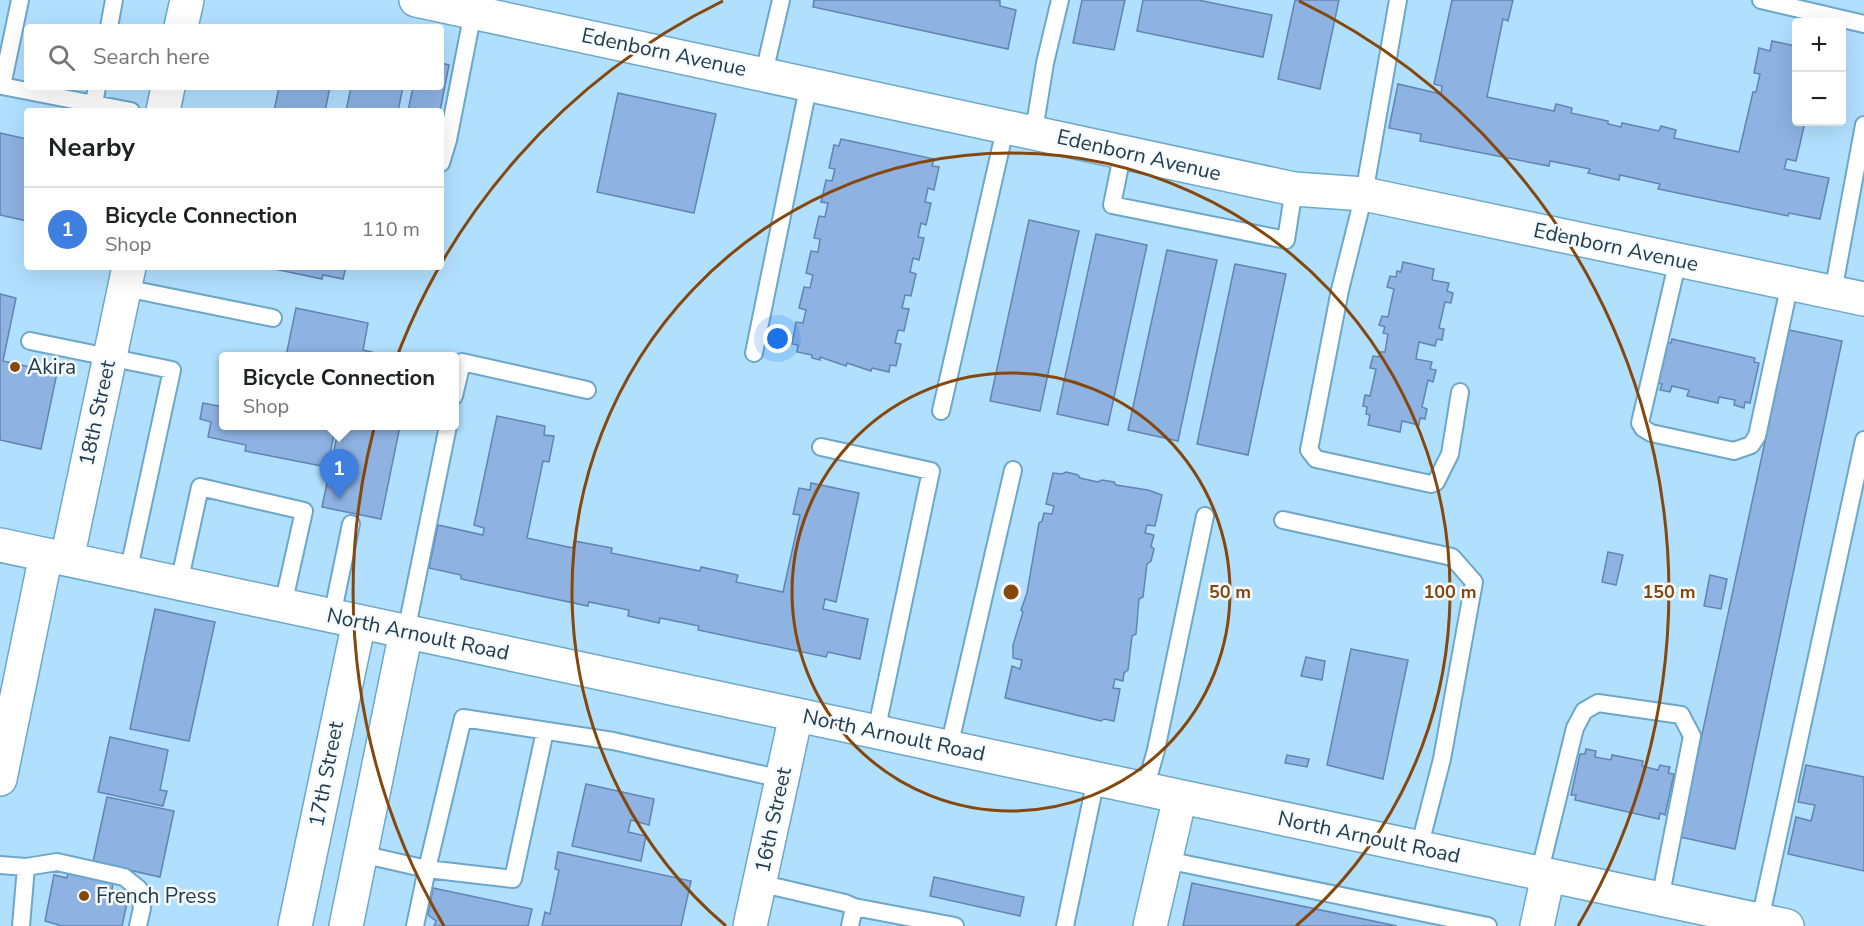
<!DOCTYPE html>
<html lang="en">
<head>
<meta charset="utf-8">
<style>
	body { margin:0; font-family:"Nunito Sans",sans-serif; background:#f2f2f2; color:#202124 }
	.controls { position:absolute; right:18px; top:18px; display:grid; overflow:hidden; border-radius:6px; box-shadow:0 6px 24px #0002 }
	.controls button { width:54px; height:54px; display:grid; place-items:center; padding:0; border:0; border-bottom:2px solid #e0e0e0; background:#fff; color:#202124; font:30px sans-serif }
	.you { position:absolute; left:778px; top:339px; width:21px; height:21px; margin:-15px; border:4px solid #fff; border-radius:50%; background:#1a73e8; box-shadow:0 0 0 9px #1a73e833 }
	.badge { display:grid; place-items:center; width:39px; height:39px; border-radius:50%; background:#86470c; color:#fff; font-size:20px; font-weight:700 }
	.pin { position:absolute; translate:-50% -50px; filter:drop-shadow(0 2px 3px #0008) }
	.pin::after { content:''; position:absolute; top:32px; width:21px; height:18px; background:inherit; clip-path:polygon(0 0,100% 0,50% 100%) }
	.popup { position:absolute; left:219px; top:352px; width:240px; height:78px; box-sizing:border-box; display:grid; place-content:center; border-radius:6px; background:#fff; filter:drop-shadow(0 2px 4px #0005); font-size:20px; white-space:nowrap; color:#757577 }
	.popup b { font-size:22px; color:#202124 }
	.popup::after { content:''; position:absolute; left:50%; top:100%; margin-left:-12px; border:12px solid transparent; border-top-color:#fff }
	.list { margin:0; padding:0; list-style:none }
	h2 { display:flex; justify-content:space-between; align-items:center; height:78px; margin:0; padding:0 24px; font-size:26px }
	h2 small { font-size:20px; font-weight:400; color:#757577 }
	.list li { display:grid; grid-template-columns:39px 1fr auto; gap:18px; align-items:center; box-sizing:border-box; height:84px; padding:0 24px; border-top:2px solid #e0e0e0 }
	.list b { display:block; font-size:22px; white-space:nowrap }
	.list p { margin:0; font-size:20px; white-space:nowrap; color:#757577 }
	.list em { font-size:20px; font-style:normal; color:#757577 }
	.icon { flex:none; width:33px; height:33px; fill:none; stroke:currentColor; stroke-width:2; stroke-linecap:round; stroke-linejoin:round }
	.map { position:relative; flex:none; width:1864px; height:926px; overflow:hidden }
	.search { position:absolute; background:#fff; box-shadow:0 6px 24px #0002; left:24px; top:24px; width:420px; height:66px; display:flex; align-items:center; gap:15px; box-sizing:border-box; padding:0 21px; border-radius:6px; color:#757577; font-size:22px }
	.panel { position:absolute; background:#fff; box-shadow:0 6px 24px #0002; left:24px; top:108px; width:420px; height:162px; border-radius:6px }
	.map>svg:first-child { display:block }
	.building { fill:#8eb2e2; stroke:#6184b2; stroke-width:1.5 }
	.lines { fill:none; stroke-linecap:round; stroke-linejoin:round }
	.service-casing { stroke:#6ca7ca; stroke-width:20 }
	.minor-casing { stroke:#6ca7ca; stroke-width:36 }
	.service { stroke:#fff; stroke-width:16 }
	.minor { stroke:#fff; stroke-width:33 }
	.ring { fill:none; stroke:#86470c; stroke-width:3 }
	.poi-dot { fill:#86470c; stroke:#f5fbff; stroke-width:2 }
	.labels { text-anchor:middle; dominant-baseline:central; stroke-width:5; stroke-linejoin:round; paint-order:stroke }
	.street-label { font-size:21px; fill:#233c4b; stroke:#f5fbff }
	.poi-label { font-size:21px; fill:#233c4b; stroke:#f5fbff; text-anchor:start }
	.centre { fill:#86470c; stroke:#f5fbff; stroke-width:3 }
	.ring-label { font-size:18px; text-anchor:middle; font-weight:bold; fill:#86470c; stroke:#f5fbff; stroke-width:5; stroke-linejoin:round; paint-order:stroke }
</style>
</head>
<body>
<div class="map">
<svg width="1864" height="926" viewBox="0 0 1864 926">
	<rect width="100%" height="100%" fill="#b1e0fe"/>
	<path class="building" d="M814 0H994L1000 1V6L1016 10 1008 49 813 7Z
		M1082 0H1125L1114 50 1073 43Z
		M1143 0H1198L1272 15 1263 57 1137 31Z
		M1295 0H1339L1320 89 1278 79Z
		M1452 0H1513L1508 21 1503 19 1487 97 1554 111 1556 104 1572 108 1571 113 1608 121V124L1621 127 1622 123 1659 131 1661 126 1676 130 1674 138 1739 152 1753 92H1756L1760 74 1754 73 1759 48 1770 51 1772 41 1796 46V122H1805L1796 161 1787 159 1784 169 1829 178 1820 219 1789 213 1788 216 1658 189 1660 184 1620 175 1619 180 1588 173 1590 169 1550 161 1549 166 1420 141 1421 134 1389 128 1398 84 1441 94 1442 86 1434 84Z
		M441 63 449 65 440 111H408L413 87H441Z
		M279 87H330L325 111H274Z
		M351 87H403L398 111H346Z
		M618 93 716 114 694 213 597 192Z
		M0 133 27 139V221L0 215Z
		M841 139 934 159 932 166 939 167 934 190 928 188 925 202 931 203 926 225 921 223 918 237 924 238 919 260 913 258 910 272 916 274 911 296 905 295 902 308 909 309 904 331 898 330 895 343 901 344 896 366 890 365 889 372 872 368 871 371 847 363 846 366 820 357V360L812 358V355L797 352 798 345 792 344 796 322 803 323 806 310 799 308 804 287 810 288 813 275 806 273 811 251 818 252 820 239 814 238 819 216 825 217 828 203 821 202 826 180 832 181 835 169 829 168 834 145 839 146Z
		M1029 220 1079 231 1040 411 990 401Z
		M1096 234 1147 245 1108 425 1057 414Z
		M1167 250 1217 260 1178 441 1128 430Z
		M1403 262 1434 269 1432 280 1449 283 1447 291 1453 293 1451 303 1445 302 1439 328 1444 329 1442 340 1437 339 1435 346 1419 342 1416 359 1432 362 1430 369 1436 370 1433 382 1428 380 1422 407 1427 409 1425 419 1420 418 1419 425 1402 421 1400 432 1368 425 1370 415 1366 414 1367 407 1363 406 1365 395 1370 396 1376 369 1370 368 1373 356 1379 357 1380 352H1385L1388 334 1383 333 1385 327 1379 325 1382 316 1388 317 1394 289 1387 287 1390 276 1396 277 1397 271 1401 272Z
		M1235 264 1286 274 1248 455 1197 444Z
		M265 267H346L343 279 323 275 322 279Z
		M0 294 16 298 3 361 57 373 41 449 0 440Z
		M296 308 368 323 363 350 372 352 371 356H286Z
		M1789 330 1842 341 1735 849 1680 837Z
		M1672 339 1755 358 1754 362 1759 363 1750 403 1745 402 1744 408 1734 405 1735 400 1719 397 1718 403 1687 396 1689 390 1672 386 1670 392 1660 390 1662 384 1656 383 1665 342 1671 343Z
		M203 403 224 407V426H336L327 467 245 451 246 445 208 437 211 422 200 419Z
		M497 416 545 426 544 435 554 436 549 462 543 461 527 538 573 548 574 541 612 548 611 553 700 571 701 567 738 575 736 582 783 592 800 515 793 514 799 488 810 490 811 483 859 493 836 602 825 599 823 609 868 619 860 659 828 652 826 657 698 630 699 626 660 618 659 623 628 616 629 610 589 602 588 606 461 579V575L429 568 438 525 483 535 484 528 474 525Z
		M339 426H400L381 519 322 507Z
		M1066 472 1078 475 1080 478 1098 482 1102 480 1114 482 1116 485 1148 490 1162 495 1155 526 1147 525 1145 533 1154 535 1151 546 1154 549 1151 561 1147 564 1143 597 1139 599 1136 634 1132 636 1128 670 1124 673 1123 681 1115 679 1113 688 1120 689 1114 721 1104 719 1101 721 1005 698 1012 666 1020 669 1022 660 1013 658V645L1023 612 1021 610 1027 593 1039 523 1042 521 1044 513 1052 514 1054 506 1046 504 1053 473 1062 474Z
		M1608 552 1623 555 1616 585 1602 582Z
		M1710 575 1727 579 1721 609 1704 606Z
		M155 609 215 622 189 741 130 729Z
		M1351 649 1408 660 1383 779 1327 765Z
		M1306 657 1325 661 1322 680 1301 676Z
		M110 737 168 750 160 790 167 791 163 806 98 792Z
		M1586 749 1596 751 1595 757 1611 760 1612 755 1643 761 1642 766 1658 770 1660 765 1670 767 1668 773 1674 774 1665 815 1660 813 1659 819 1575 800 1576 795H1571L1580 754H1585Z
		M1287 755 1309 759 1307 767 1285 763Z
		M1806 765 1864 777V871L1788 854 1796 817 1811 821 1815 805 1798 802Z
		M586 784 654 799 649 825 631 820 628 832 646 836 641 861 572 846Z
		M107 797 174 811 160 877 93 862Z
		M558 852 691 881 681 926H542L545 912 550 914 559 870 555 869Z
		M68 872 113 881 112 890 119 891 117 901 127 903 122 926H62L45 921 54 875 67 878Z
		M934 877 1024 897 1020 916 930 896Z
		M1192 883 1397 926H1183Z
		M433 888 532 909 528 926H434L436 921 428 915Z"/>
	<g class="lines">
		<g class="service-casing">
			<path id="service" d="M20 0 2 86 94 104
				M1398 0 1364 194 1340 290 1309 450 1316 459 1431 484 1436 482 1450 454 1460 392
				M1761 0 1864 24
				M109 27 114 0
				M764 73 781 0
				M97 87 94 104 131 111
				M1034 131 1045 63 1060 0
				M1123 151 1112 205 1286 240 1294 189
				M441 163 448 140 473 12
				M1678 260 1640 423 1643 428 1651 433 1734 451 1751 445 1757 436 1790 283
				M125 288 273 318
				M1833 292 1864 125
				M30 341 172 370 128 573
				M754 353 809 83
				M454 396 462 362 587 390
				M941 411 1006 125
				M821 447 931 471 876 732
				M1283 520 1452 557 1474 582 1442 759 1419 848
				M179 583 200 487 304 511 283 605
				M332 616 351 524
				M406 632 448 426
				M949 747 1013 470
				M1145 789 1156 750 1205 516
				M361 854 427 869 463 718 613 741 782 779
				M1166 860 1488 926
				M0 865 26 867 21 926
				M26 867 57 862 124 877 139 889 142 908 138 926
				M1539 874 1575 728 1584 711 1598 703 1681 715 1692 736 1660 899
				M759 883 845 903 854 907 850 926
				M854 907 955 926
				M1760 920 1864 440
				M415 926 427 869 513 879 545 731
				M1065 926 1096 779"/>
		</g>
		<g class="minor-casing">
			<path id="minor" d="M416 0 1294 189 1364 194 1864 299
				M181 27 187 0
				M163 111 168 87
				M0 545 1787 926
				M67 559 129 267
				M0 779 46 555
				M295 926 359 622
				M346 926 406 632
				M750 926 796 715
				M1150 926 1180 797
				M1537 926 1548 876"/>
		</g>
		<use href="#service" class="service"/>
		<use href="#minor" class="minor"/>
	</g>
	<g class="ring">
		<circle cx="1011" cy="592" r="219"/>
		<path d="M726 926A439 439 0 1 1 1296 926"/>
		<path d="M444 926A658 658 0 0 1 723 1M1299 1A658 658 0 0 1 1578 926"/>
	</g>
	<g class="poi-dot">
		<circle cx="15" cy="367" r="6"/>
		<circle cx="84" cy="896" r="6"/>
	</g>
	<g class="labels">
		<g class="street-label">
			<text transform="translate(664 52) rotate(12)">Edenborn Avenue</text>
			<text transform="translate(1139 155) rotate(13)">Edenborn Avenue</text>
			<text transform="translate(1616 247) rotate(12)">Edenborn Avenue</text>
			<text transform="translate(97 413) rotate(-78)">18th Street</text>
			<text transform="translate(418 634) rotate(12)">North Arnoult Road</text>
			<text transform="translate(894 735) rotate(12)">North Arnoult Road</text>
			<text transform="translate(326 774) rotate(-79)">17th Street</text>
			<text transform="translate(773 820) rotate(-78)">16th Street</text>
			<text transform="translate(1369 837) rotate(12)">North Arnoult Road</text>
		</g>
		<g class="poi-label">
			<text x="27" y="367">Akira</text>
			<text x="96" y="896">French Press</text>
		</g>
	</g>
	<circle cx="1011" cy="592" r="9" class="centre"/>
	<g class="ring-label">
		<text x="1230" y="598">50 m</text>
		<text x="1450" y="598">100 m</text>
		<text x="1669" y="598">150 m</text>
	</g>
</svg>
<div class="controls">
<button>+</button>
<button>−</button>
</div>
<div class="you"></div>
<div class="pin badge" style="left:339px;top:499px;background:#3f7fe0">1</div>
<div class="popup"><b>Bicycle Connection</b>Shop</div>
<div class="search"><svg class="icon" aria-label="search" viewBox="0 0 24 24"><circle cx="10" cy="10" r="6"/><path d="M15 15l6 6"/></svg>Search here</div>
<section class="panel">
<h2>Nearby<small></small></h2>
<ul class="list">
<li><span class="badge" style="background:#3f7fe0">1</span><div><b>Bicycle Connection</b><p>Shop</p></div><em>110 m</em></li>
</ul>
</section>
</div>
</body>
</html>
